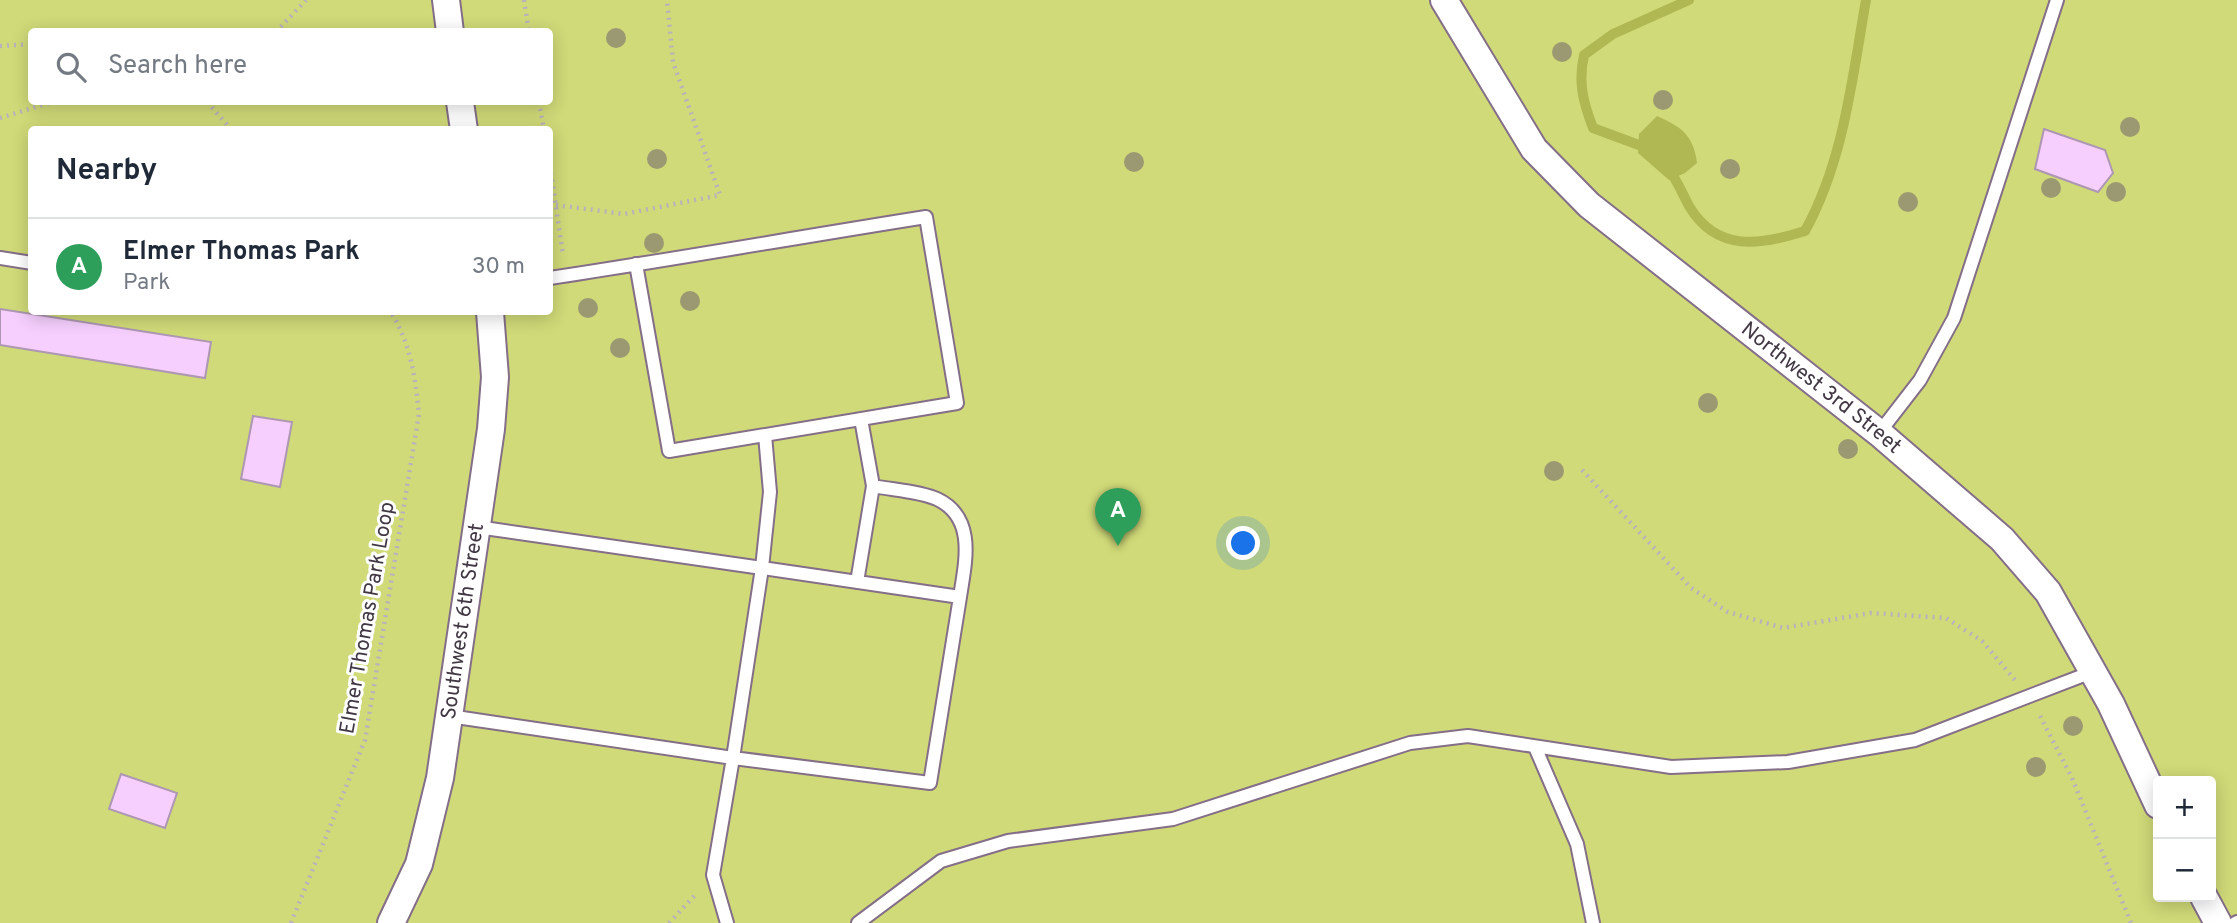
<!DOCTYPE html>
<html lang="en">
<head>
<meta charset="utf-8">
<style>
	body { margin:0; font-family:Overpass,sans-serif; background:#f6f6f7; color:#1f2937 }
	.controls { position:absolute; right:21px; bottom:21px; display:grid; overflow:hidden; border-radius:7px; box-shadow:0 4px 18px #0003 }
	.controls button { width:63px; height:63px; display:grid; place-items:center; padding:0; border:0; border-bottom:2px solid #e0e1e3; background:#fff; color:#1f2937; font:35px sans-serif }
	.you { position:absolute; left:1244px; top:544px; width:24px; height:24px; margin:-18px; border:5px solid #fff; border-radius:50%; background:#1a73e8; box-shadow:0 0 0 10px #1a73e833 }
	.badge { display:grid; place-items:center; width:46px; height:46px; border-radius:50%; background:#7a812c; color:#fff; font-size:23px; font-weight:700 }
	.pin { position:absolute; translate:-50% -58px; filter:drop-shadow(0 2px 4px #0008) }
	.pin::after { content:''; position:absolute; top:37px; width:24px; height:21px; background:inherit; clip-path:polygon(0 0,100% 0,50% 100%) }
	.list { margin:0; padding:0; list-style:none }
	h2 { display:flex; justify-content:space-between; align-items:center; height:91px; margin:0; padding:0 28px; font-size:30px }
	h2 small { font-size:23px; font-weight:400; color:#747a83 }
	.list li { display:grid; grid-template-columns:46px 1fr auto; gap:21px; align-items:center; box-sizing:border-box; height:98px; padding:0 28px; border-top:2px solid #e0e1e3 }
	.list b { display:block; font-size:26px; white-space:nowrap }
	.list p { margin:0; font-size:23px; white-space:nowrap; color:#747a83 }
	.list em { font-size:23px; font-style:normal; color:#747a83 }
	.icon { flex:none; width:38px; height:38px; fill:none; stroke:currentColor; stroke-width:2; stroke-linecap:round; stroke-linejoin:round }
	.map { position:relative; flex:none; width:2237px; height:923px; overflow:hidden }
	.search { position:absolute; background:#fff; box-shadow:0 4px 18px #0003; left:28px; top:28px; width:525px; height:77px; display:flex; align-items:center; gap:18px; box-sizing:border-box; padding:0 24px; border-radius:7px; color:#747a83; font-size:26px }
	.panel { position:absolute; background:#fff; box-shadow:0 4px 18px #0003; left:28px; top:126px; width:525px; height:189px; border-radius:7px }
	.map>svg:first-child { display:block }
	.green { fill:#d0da78; fill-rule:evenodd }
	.water { fill:#afb853 }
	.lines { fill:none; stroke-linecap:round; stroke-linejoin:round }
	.stream { stroke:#afb853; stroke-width:10 }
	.building { fill:#f6cffe; stroke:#ad97b2; stroke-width:2 }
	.lane-casing { stroke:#846e88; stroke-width:16 }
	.street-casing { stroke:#846e88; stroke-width:30 }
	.path { stroke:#bab1bc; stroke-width:4.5; stroke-dasharray:2 5; stroke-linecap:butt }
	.lane { stroke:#fff; stroke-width:12 }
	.street { stroke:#fff; stroke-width:26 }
	.tree { fill:#9b9972 }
	.labels { text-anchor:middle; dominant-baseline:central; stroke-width:6; stroke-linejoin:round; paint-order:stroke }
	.street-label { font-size:21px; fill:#413843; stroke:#fff }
</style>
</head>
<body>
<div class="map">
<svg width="2237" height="923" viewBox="0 0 2237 923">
	<rect width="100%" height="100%" fill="#faf1fc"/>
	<path class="green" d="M0 0H2237V923H0ZM32 32H550V102H32ZM32 130H550V312H32ZM2158 781H2211V897H2158Z"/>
	<path class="water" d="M1657 116C1681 127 1693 134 1697 163L1685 173 1669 180 1638 153 1639 134Z"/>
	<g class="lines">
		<path class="stream" d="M1647 148 1593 128C1583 102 1578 82 1584 55L1613 34 1689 0
			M1668 168C1677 180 1682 193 1689 206 1717 253 1761 245 1805 231 1844 160 1852 79 1866 0"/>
	</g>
	<path class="building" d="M2044 129 2105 150 2113 173 2098 192 2035 169Z
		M0 309 211 342 205 378 0 345Z
		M253 416 292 422 280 487 241 479Z
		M121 774 177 793 165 828 109 809Z"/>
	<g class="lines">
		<g class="lane-casing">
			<path id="lane" d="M0 258 32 263
				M550 278C675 259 800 237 926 217L957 403 669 451 636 264
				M1879 433 1920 380 1954 318 2057 0
				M873 486C893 490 919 491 937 499 977 518 965 563 960 597
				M477 527 762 568 733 758 930 783 960 597 762 568 770 492 765 435
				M857 582 873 486 861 419
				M449 716 733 758 713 875 727 923
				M1535 747 1577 844 1593 923
				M858 923 941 861 1008 841 1173 819 1410 743 1468 736 1671 767 1788 762 1915 740 2092 672
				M2235 923 2237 922"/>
		</g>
		<g class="street-casing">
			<g id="street">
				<path d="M446 0 450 32"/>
				<path id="s1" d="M1444 0 1534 149 1589 205 1879 433 2002 539 2048 592 2111 704 2158 805"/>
				<path d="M460 102 464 130"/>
				<path d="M2204 897 2218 923"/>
				<path id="s2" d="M391 923 419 864 440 778 491 429 495 377 490 312"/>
			</g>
		</g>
		<path class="path" d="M524 0 529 32
			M276 32 306 0
			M0 46 32 44
			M207 102 232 130
			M539 102 544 130
			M0 118 52 102
			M550 166 563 255
			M556 205 624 214 720 195 673 62 667 0
			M1582 470 1691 588 1728 612 1783 628 1871 613 1946 618 1982 641 2015 680
			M2040 716 2072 778 2131 923
			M291 923 365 740 419 414C415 376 411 345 391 312
			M669 923 696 894"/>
		<use href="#lane" class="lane"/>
		<use href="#street" class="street"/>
	</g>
	<g class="tree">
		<circle cx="616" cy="38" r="10"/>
		<circle cx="1562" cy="52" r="10"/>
		<circle cx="1663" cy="100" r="10"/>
		<circle cx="2130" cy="127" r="10"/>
		<circle cx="657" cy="159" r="10"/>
		<circle cx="1134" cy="162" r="10"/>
		<circle cx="1730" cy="169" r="10"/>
		<circle cx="2051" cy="188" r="10"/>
		<circle cx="2116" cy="192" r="10"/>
		<circle cx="1908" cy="202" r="10"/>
		<circle cx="654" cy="243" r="10"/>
		<circle cx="690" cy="301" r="10"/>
		<circle cx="588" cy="308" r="10"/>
		<circle cx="620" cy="348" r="10"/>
		<circle cx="1708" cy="403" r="10"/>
		<circle cx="1848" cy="449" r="10"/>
		<circle cx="1554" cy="471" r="10"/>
		<circle cx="2073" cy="726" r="10"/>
		<circle cx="2036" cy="767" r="10"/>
	</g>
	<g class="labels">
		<g class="street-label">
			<text stroke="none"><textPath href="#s1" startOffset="548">Northwest 3rd Street</textPath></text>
			<text transform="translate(368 618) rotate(-80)">Elmer Thomas Park Loop</text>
			<text stroke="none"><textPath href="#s2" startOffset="312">Southwest 6th Street</textPath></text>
		</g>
	</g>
</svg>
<div class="controls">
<button>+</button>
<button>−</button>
</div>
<div class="you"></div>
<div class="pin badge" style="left:1118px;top:546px;background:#2e9e5b">A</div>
<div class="search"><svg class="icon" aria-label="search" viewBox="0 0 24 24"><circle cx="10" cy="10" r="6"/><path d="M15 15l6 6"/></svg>Search here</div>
<section class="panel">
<h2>Nearby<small></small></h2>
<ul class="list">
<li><span class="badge" style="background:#2e9e5b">A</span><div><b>Elmer Thomas Park</b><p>Park</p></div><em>30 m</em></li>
</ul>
</section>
</div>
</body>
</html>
